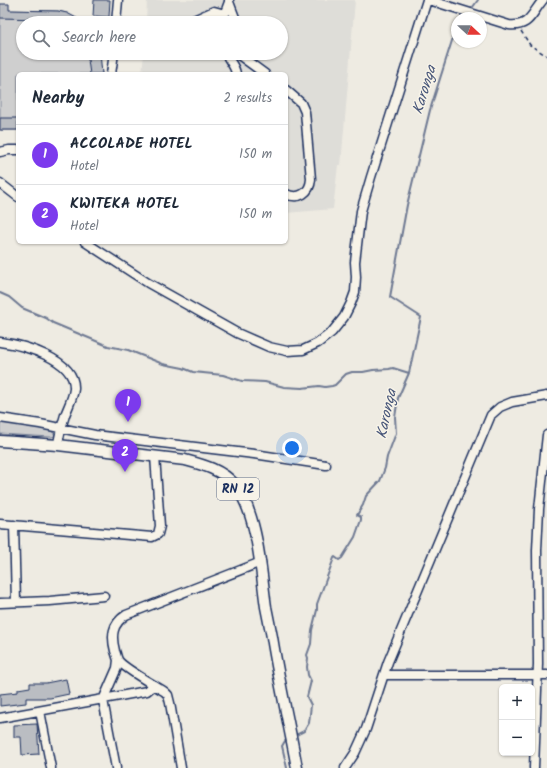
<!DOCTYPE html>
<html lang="en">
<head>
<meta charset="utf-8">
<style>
	body { margin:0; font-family:Kalam,sans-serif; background:#f6f6f7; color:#1f2937 }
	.controls { position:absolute; right:12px; bottom:12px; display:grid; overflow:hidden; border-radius:6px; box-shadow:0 1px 3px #0004 }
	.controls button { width:36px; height:36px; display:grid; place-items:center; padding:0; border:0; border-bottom:1px solid #e0e1e3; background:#fff; color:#1f2937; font:20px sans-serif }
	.compass { position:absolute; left:451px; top:12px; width:36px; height:36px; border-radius:50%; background:#fff; box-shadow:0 1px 3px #0004; rotate:112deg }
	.you { position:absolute; left:292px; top:448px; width:14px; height:14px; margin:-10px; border:3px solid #fff; border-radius:50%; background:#1a73e8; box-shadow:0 0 0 6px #1a73e833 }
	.badge { display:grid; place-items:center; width:26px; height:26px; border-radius:50%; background:#7c3aed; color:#fff; font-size:13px; font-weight:700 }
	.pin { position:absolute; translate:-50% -33px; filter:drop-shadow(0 1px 2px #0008) }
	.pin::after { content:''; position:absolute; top:21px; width:14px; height:12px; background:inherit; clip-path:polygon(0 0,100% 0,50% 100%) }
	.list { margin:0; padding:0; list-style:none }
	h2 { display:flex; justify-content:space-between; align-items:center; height:52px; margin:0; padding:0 16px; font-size:17px }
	h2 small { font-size:13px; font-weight:400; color:#747a83 }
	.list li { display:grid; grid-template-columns:26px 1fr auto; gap:12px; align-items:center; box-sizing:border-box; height:60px; padding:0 16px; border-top:1px solid #e0e1e3 }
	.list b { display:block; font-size:15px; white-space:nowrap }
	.list p { margin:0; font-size:13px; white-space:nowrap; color:#747a83 }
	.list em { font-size:13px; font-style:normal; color:#747a83 }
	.icon { flex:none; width:22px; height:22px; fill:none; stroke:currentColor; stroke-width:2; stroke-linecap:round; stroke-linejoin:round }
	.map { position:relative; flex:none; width:547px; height:768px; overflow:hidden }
	.search { position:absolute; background:#fff; box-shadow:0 1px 3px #0004; left:16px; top:16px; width:272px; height:44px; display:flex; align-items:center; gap:10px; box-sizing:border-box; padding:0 14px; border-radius:22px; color:#747a83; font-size:15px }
	.panel { position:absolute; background:#fff; box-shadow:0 1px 3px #0004; left:16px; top:72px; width:272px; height:172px; border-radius:6px }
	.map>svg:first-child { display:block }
	.built { fill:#deddd8 }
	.green { fill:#cfcfcf; stroke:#757f96 }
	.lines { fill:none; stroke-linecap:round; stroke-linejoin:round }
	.stream { stroke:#6e7992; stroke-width:2 }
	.building { fill:#babdc2; stroke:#1b2f5e }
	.minor-casing { stroke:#1b2f5e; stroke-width:11 }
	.major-casing { stroke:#1b2f5e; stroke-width:13 }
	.path { stroke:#1b2f5e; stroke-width:1.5; stroke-dasharray:4 3; stroke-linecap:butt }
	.minor { stroke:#f7f3e8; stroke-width:8 }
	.major { stroke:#f7f3e8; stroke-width:10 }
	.labels { text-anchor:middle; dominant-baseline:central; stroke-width:3; stroke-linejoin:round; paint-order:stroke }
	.shield { fill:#f7f3e8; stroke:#5d6a87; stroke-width:1 }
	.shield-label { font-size:13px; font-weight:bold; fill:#1b2f5e }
	.water-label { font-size:15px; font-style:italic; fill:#455478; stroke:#f7f3e8 }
</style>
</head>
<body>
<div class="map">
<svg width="547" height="768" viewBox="0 0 547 768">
	<rect width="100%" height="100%" fill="#eeebe2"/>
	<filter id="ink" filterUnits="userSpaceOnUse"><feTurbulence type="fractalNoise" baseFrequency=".025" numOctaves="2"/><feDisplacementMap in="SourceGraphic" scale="8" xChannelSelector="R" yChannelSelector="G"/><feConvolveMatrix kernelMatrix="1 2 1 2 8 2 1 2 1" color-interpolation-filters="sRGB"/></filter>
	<g filter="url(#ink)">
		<path class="built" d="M147 0H355L341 165H338L333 209 286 213V74H142L144 53H281V23H146Z"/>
		<path class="green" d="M0 10 58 11 67 13 83 23H23V53H99L102 74H18V130H0Z
			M0 422 47 429 54 433 55 436 51 437 0 434Z"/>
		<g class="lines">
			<path class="stream" d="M470 11 478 0
				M0 293 9 297 22 308 46 318 53 323 108 346 128 350 163 364 183 368 193 372 223 375 242 381 265 382 284 387 302 388 319 386 325 387 332 386 335 385 346 374 352 372H363L373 370 389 369 393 368 409 373
				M294 736 304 731 309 723 311 705 307 697 311 681 308 675 307 667 308 658 307 655 311 644 312 630 317 610V604L334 558 335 557 339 560 342 558 355 537 361 520V517L357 515 363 505 366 496 380 481 385 468 387 457 396 433 395 417 398 398 409 373 421 317 390 297 407 205 430 110 457 25
				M287 768 282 746 285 741 288 739"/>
		</g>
		<path class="building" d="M94 0H110L109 17 93 16Z
			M0 4H9V10L58 11 67 13 86 23H42V19L0 18Z
			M87 53H100L102 74H90Z
			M0 118H18V130H0Z
			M66 679 69 694 50 698H26V703L0 706V694L18 692V689L30 687V683H46Z
			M37 724 39 754 22 755 21 737H14V725Z"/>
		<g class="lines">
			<g class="minor-casing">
				<path id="minor" d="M429 0 509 25C530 27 531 14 543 0
					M229 2 237 23
					M116 23 118 0
					M187 23 214 11 225 14
					M223 23V18L229 2V0
					M226 53C229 62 235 65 236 74
					M239 53V55L265 74
					M111 74 114 53
					M286 90 301 103 305 112 311 179C310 193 299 200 286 194
					M0 152 9 150H18
					M0 183 18 197
					M85 242 148 283 237 333 269 347 287 351 303 350 318 343 332 332 344 317 351 303 355 292 356 277 355 262 361 211 371 177 427 0
					M0 342C23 345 76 359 74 389 73 398 68 407 65 415 62 425 59 435 58 445
					M0 418 40 424 95 435 254 454 326 465
					M0 524 152 537 158 534 160 526 155 456
					M14 525 16 602
					M0 603 50 601 104 596
					M384 675H547
					M40 711 51 768
					M0 718 147 691 154 685
					M116 768 103 700 117 668 118 660
					M181 768 170 703 168 695 165 692C156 686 123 668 118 660 117 658 116 653 115 651 111 636 112 624 126 615L261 562
					M345 768 355 753 366 729 388 662 491 415 500 407 512 402 547 396
					M534 768 538 664 537 550 539 509 547 435"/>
			</g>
			<g class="major-casing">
				<path id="major" d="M0 441 58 445 185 460C204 465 222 470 235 485 258 513 261 573 266 607 268 617 270 627 272 637 279 681 289 724 297 768"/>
			</g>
			<path class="path" d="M521 31 530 45 547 56"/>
			<use href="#minor" class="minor"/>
			<use href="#major" class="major"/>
		</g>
	</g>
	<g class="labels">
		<rect class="shield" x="217" y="478" width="42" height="22" rx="3"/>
		<g class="shield-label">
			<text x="238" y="489">RN 12</text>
		</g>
		<g class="water-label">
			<text transform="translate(425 90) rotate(-73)">Karonga</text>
			<text transform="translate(387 414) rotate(-78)">Karonga</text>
		</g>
	</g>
</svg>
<div class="controls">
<button>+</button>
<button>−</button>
</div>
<svg class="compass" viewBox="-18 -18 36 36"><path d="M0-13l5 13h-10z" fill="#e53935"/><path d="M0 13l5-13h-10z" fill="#747a83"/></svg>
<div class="you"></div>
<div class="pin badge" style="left:128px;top:422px">1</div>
<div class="pin badge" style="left:125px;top:472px">2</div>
<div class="search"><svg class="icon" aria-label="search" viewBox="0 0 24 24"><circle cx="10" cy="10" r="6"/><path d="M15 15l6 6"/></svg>Search here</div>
<section class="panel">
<h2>Nearby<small>2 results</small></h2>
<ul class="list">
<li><span class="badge">1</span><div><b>ACCOLADE HOTEL</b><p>Hotel</p></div><em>150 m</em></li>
<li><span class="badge">2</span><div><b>KWITEKA HOTEL</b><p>Hotel</p></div><em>150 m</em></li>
</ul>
</section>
</div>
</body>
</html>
